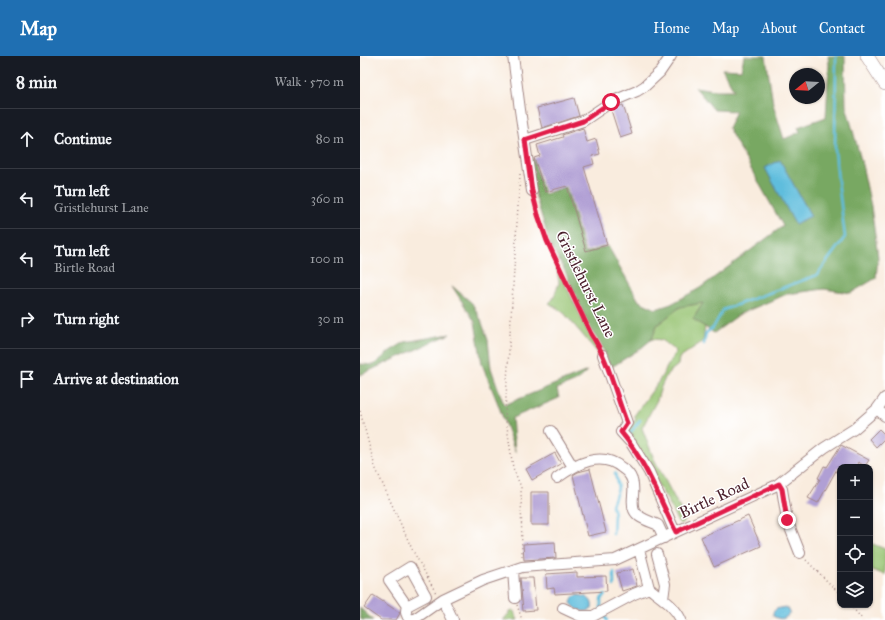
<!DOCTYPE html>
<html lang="en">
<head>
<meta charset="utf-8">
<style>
	body { margin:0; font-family:"IM FELL Great Primer",serif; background:#242831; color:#f1f3f6 }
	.controls { position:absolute; right:12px; bottom:12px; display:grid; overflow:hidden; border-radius:8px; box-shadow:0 1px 3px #0004 }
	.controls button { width:36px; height:36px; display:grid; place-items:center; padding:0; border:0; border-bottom:1px solid #363941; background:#171b24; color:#f1f3f6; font:20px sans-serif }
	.compass { position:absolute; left:429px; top:12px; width:36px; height:36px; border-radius:50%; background:#171b24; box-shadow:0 1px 3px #0004; rotate:252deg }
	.stop { position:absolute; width:12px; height:12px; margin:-9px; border:3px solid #e11d48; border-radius:50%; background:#fff }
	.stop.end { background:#e11d48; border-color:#fff; box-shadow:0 1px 4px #0008 }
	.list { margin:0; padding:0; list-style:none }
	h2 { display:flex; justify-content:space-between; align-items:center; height:52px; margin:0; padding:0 16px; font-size:17px }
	h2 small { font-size:13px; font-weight:400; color:#9ea1a6 }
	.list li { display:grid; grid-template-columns:26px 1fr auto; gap:12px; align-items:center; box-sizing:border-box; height:60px; padding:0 16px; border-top:1px solid #363941 }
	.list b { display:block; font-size:15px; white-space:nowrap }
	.list p { margin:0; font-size:13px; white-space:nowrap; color:#9ea1a6 }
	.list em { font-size:13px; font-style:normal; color:#9ea1a6 }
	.icon { flex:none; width:22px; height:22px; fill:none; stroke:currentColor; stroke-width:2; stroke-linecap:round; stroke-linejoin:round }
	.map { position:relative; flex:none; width:525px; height:564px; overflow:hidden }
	header { display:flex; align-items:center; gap:24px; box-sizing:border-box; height:56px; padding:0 20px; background:#1f6fb2; color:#fff }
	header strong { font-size:19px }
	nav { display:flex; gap:22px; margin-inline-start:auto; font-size:14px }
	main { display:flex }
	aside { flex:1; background:#171b24 }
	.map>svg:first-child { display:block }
	.green { fill:#95c270; stroke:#70704e }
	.forest { fill:#78a862; stroke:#616446 }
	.water { fill:#5fbddd; stroke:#546e84 }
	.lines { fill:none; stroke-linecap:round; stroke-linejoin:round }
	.stream { stroke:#5fbddd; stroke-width:2.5 }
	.building { fill:#b09fd4 }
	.minor-casing { stroke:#a28684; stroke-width:12 }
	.major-casing { stroke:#a28684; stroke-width:14 }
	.path { stroke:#a28684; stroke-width:1.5; stroke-dasharray:1 3; stroke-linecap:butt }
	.minor { stroke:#fff; stroke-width:10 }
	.major { stroke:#fff; stroke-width:13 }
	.route { stroke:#e11d48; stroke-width:5 }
	.labels { text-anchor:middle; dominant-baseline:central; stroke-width:3; stroke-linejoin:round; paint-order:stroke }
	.street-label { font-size:16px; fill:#4a1f2b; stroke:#fff }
</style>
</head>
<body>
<header>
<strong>Map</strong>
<nav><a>Home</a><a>Map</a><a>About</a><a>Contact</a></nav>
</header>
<main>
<aside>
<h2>8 min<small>Walk · 570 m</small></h2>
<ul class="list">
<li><svg class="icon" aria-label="ahead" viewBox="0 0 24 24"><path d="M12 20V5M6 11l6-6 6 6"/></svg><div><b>Continue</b></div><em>80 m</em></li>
<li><svg class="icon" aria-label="left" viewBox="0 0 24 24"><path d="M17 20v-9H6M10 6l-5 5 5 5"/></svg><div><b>Turn left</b><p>Gristlehurst Lane</p></div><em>360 m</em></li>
<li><svg class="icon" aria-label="left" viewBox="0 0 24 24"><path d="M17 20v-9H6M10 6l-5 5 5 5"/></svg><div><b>Turn left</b><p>Birtle Road</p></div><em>100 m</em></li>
<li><svg class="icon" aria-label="right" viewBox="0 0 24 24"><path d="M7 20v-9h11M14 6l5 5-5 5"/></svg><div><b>Turn right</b></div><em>30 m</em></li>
<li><svg class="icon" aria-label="arrive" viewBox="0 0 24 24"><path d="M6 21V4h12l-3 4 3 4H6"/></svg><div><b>Arrive at destination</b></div></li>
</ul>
</aside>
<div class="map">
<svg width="525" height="564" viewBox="0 0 525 564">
	<rect width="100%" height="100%" fill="#fff"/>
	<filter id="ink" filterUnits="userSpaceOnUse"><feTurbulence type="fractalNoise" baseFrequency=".025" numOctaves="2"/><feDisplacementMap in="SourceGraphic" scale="8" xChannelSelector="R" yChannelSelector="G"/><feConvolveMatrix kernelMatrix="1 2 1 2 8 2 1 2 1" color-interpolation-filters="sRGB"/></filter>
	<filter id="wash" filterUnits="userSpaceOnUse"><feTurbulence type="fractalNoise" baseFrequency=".012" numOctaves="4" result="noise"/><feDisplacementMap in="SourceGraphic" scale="16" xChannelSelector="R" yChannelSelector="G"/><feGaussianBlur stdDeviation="0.9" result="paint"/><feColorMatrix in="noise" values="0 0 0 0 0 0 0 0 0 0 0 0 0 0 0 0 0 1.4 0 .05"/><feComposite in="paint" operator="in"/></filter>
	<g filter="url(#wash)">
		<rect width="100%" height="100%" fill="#f9ecde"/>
		<path class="green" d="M196 209 229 278 235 287 243 303 204 257 189 247 193 243 199 227Z
			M343 247 333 263 345 271 343 285 319 302 318 309 307 318 301 331 297 344 282 372 294 403 326 464 320 468 317 465 309 447 266 376 276 363 274 360 299 325 316 295 302 284 292 283 297 269 320 251Z
			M513 488 525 493V519L510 513V489Z
			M153 553 158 564H143Z"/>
		<path class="forest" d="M384 0H406L413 48 424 83 440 76 438 71 466 61 469 9 468 0H485L486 49 501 104 511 150 518 201 516 222 491 237 464 233 427 238 380 258 354 277 333 263 343 247 320 251 297 269 292 283 280 293 250 312 242 290 231 274 205 215 190 188 174 135 170 104 173 103 184 138 206 131 225 197 248 190 279 245 296 253 311 248 340 232 423 170 368 72 376 55 354 54 335 31 354 34H374L362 13 381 14Z
			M92 230 112 247 121 264 128 284 131 312 144 349 227 315 216 325 197 333 199 342 152 362 155 396 138 348 122 308 115 266Z
			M90 278 0 319V308L14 309 30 295 45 286Z
			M0 552 13 564H2L0 562Z"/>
		<path class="water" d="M420 104 451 160 435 168 405 112Z
			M218 539C226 540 234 543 232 553 224 558 216 554 211 547L213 541Z
			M425 551 429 553 430 557C425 564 420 564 413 560V556L416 553Z"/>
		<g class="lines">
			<path class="stream" d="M344 288 346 277 353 272 363 254 457 219 485 181 478 125 475 94 476 0
				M268 380 280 364
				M253 478 254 458 252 449 258 433 255 417
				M254 516V530
				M241 553V543L245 539
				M243 558 247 564"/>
		</g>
		<g id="blocks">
			<path class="building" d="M214 42 219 60 182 72 177 52Z
				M263 49 272 78 260 82 251 54Z
				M223 72 227 86 236 83 240 98 232 100 234 108 224 111 247 189 226 195 207 130 185 136 174 102 180 100 177 89 203 81 202 79Z
				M519 373 525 379V382L516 391 509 383Z
				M481 389 509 404 505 410 498 406 496 411H478L458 447 448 442 460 423 458 422 464 410 467 411Z
				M195 397 201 408 172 424 166 413Z
				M230 413 246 476 228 480 213 419 218 416Z
				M171 436H189V469H171Z
				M388 460 401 490 354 511 341 481Z
				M195 486 196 502 164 504 163 488Z
				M273 513 277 530 262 535 257 517Z
				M217 516V521L246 520 247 535 195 538 194 532 187 533 186 518Z
				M160 522H173L176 554 163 555Z
				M13 539 40 557 36 564H21L4 552Z"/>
		</g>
	</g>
	<g filter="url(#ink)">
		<use href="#blocks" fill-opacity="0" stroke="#a28684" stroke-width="1"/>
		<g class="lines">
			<g class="minor-casing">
				<path id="minor" d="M153 0 160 54 172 135
					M165 84 223 65 251 46 277 35 285 30 300 16 311 0
					M243 299 267 367 261 376 271 387 289 416 315 476
					M517 353 525 360
					M191 375 213 411
					M197 422C216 408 241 394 262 412 267 415 270 418 272 424 276 434 270 445 274 454 278 463 290 465 298 469L304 482
					M419 428 422 433 427 464 440 497
					M297 498 305 528 303 543
					M153 514 155 542
					M289 532C301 542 314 549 321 564
					M83 543 93 564
					M47 550 66 540 50 511 29 524 47 550C45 556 46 559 50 564
					M203 552 220 560H233L274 538 289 532 279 493
					M53 564 83 543 123 524 162 511 255 504 417 429 464 392 494 373 517 353 525 342"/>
			</g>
			<g class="major-casing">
				<path id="major" d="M507 0 525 28"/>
			</g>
			<path class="path" d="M160 118 145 357 153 412 161 431 162 501
				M174 143 187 185 231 278 239 290
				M0 355 15 411 52 493 76 537
				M446 504 480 538
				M157 549 162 564
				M490 549 503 564"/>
			<use href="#minor" class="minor"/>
			<use href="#major" class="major"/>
		</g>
	</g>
	<g class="lines" filter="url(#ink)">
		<path class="route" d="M251 46 223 65 165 84 172 135 178 159 187 185 231 278C249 304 255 338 267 367L261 376C286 406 299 442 316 476L419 428 422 433 427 464"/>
	</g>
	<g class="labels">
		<g class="street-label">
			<text transform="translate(226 228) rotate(64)">Gristlehurst Lane</text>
			<text transform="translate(354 442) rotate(-25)">Birtle Road</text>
		</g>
	</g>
</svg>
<div class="controls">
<button>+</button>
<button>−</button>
<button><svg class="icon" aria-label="locate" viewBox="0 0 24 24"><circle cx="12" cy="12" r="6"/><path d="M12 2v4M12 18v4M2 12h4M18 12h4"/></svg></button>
<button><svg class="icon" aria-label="layers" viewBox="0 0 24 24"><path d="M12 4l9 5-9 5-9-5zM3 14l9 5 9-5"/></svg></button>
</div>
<svg class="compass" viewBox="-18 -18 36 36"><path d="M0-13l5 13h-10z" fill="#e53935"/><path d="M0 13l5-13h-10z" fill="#9ea1a6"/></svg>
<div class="stop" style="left:251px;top:46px"></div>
<div class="stop end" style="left:427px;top:464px"></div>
</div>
</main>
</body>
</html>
